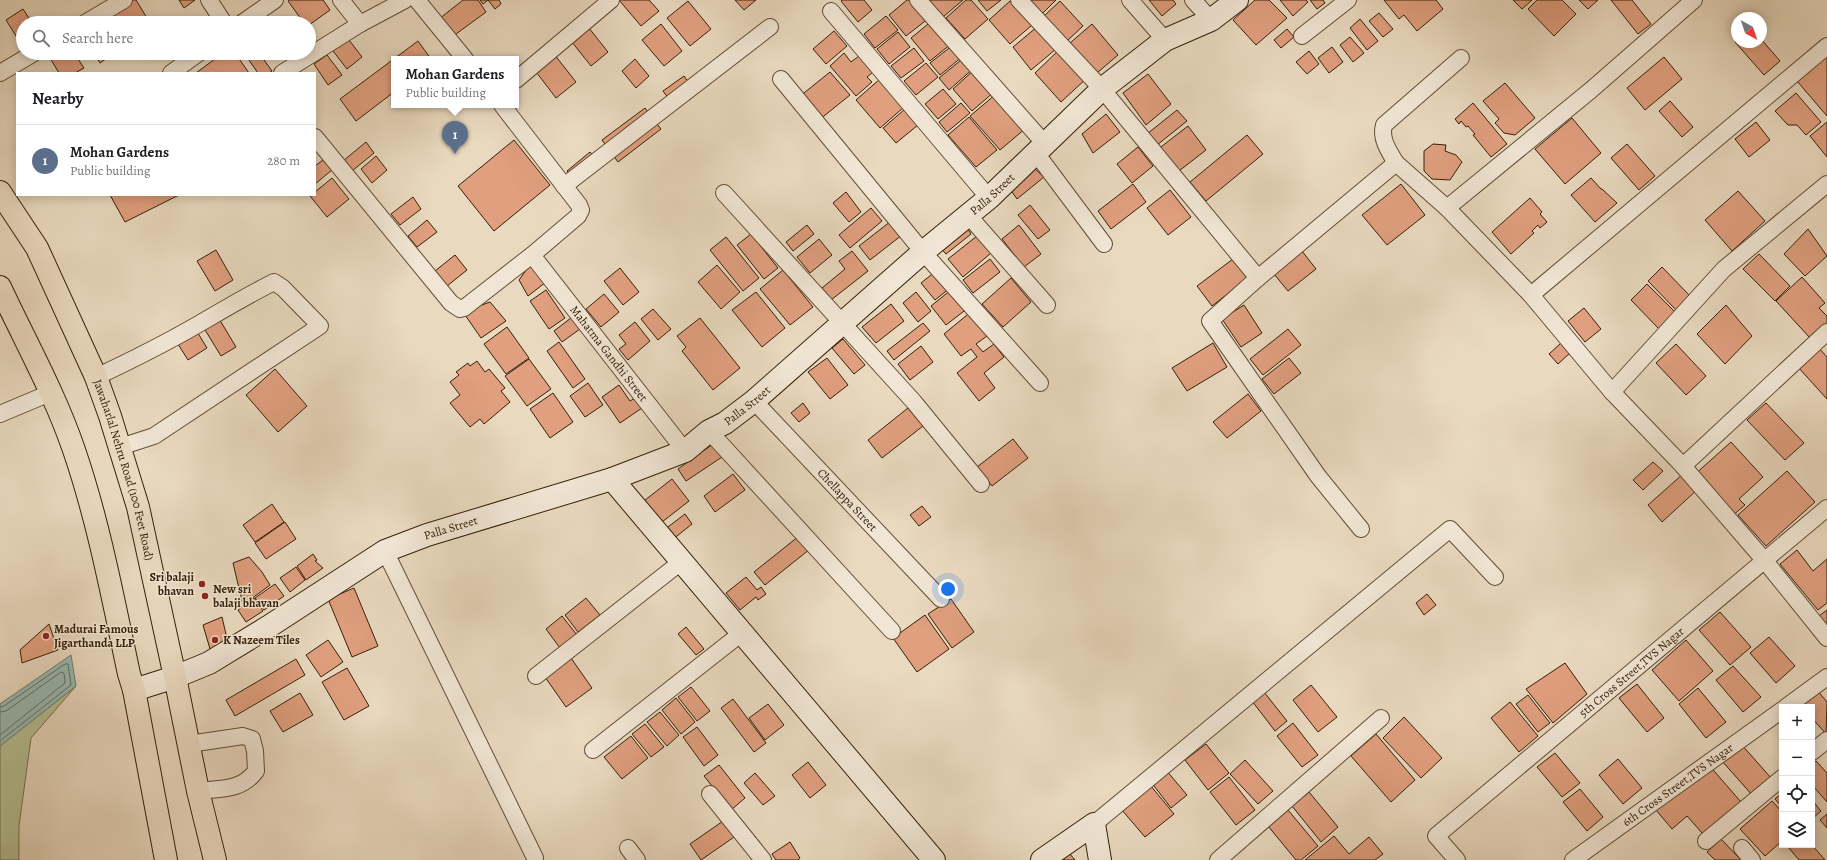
<!DOCTYPE html>
<html lang="en">
<head>
<meta charset="utf-8">
<style>
	body { margin:0; font-family:Alegreya,serif; background:#f6f6f6; color:#202124 }
	.controls { position:absolute; right:12px; bottom:12px; display:grid; overflow:hidden; border-radius:0px; box-shadow:0 2px 10px #0003 }
	.controls button { width:36px; height:36px; display:grid; place-items:center; padding:0; border:0; border-bottom:1px solid #e0e0e0; background:#fff; color:#202124; font:20px sans-serif }
	.compass { position:absolute; left:1731px; top:12px; width:36px; height:36px; border-radius:50%; background:#fff; box-shadow:0 2px 10px #0003; rotate:140deg }
	.you { position:absolute; left:948px; top:589px; width:14px; height:14px; margin:-10px; border:3px solid #fff; border-radius:50%; background:#1a73e8; box-shadow:0 0 0 6px #1a73e833 }
	.badge { display:grid; place-items:center; width:26px; height:26px; border-radius:50%; background:#7c3aed; color:#fff; font-size:13px; font-weight:700 }
	.pin { position:absolute; translate:-50% -33px; filter:drop-shadow(0 1px 2px #0008) }
	.pin::after { content:''; position:absolute; top:21px; width:14px; height:12px; background:inherit; clip-path:polygon(0 0,100% 0,50% 100%) }
	.popup { position:absolute; left:391px; top:56px; width:128px; height:52px; box-sizing:border-box; display:grid; place-content:center; border-radius:0px; background:#fff; filter:drop-shadow(0 1px 3px #0005); font-size:13px; white-space:nowrap; color:#757577 }
	.popup b { font-size:15px; color:#202124 }
	.popup::after { content:''; position:absolute; left:50%; top:100%; margin-left:-8px; border:8px solid transparent; border-top-color:#fff }
	.list { margin:0; padding:0; list-style:none }
	h2 { display:flex; justify-content:space-between; align-items:center; height:52px; margin:0; padding:0 16px; font-size:17px }
	h2 small { font-size:13px; font-weight:400; color:#757577 }
	.list li { display:grid; grid-template-columns:26px 1fr auto; gap:12px; align-items:center; box-sizing:border-box; height:72px; padding:0 16px; border-top:1px solid #e0e0e0 }
	.list b { display:block; font-size:15px; white-space:nowrap }
	.list p { margin:0; font-size:13px; white-space:nowrap; color:#757577 }
	.list em { font-size:13px; font-style:normal; color:#757577 }
	.icon { flex:none; width:22px; height:22px; fill:none; stroke:currentColor; stroke-width:2; stroke-linecap:round; stroke-linejoin:round }
	.map { position:relative; flex:none; width:1827px; height:860px; overflow:hidden }
	.search { position:absolute; background:#fff; box-shadow:0 2px 10px #0003; left:16px; top:16px; width:300px; height:44px; display:flex; align-items:center; gap:10px; box-sizing:border-box; padding:0 14px; border-radius:22px; color:#757577; font-size:15px }
	.panel { position:absolute; background:#fff; box-shadow:0 2px 10px #0003; left:16px; top:72px; width:300px; height:124px; border-radius:0px }
	.map>svg:first-child { display:block }
	.green { fill:#b5bf93; stroke:#75704d }
	.water { fill:#97bab4; stroke:#707c6f }
	.lines { fill:none; stroke-linecap:round; stroke-linejoin:round }
	.shore { stroke:#666d5e; stroke-width:1 }
	.building { fill:#e09f7f; stroke:#352007 }
	.street-casing { stroke:#624e35; stroke-width:18 }
	.secondary-casing { stroke:#352007; stroke-width:24 }
	.primary-casing { stroke:#352007; stroke-width:24 }
	.street { stroke:#f1e6d5; stroke-width:16 }
	.secondary { stroke:#f1e6d5; stroke-width:22 }
	.primary { stroke:#e9d9bf; stroke-width:22 }
	.poi-dot { fill:#8f2418; stroke:#f1e6d5; stroke-width:1.5 }
	.labels { text-anchor:middle; dominant-baseline:central; stroke-width:3; stroke-linejoin:round; paint-order:stroke }
	.street-label { font-size:12px; fill:#352007; stroke:#f1e6d5 }
	.poi-label { font-size:12px; font-weight:bold; fill:#352007; stroke:#f1e6d5; text-anchor:start }
</style>
</head>
<body>
<div class="map">
<svg width="1827" height="860" viewBox="0 0 1827 860">
	<rect width="100%" height="100%" fill="#e9d9bf"/>
	<filter id="stains"><feTurbulence type="fractalNoise" baseFrequency=".005" numOctaves="4"/><feColorMatrix values="0 0 0 0 .2 0 0 0 0 .09 0 0 0 0 .02 0 0 0 .5 -.17"/></filter>
	<radialGradient id="worn" r=".72"><stop offset=".6" stop-color="#630" stop-opacity="0"/><stop offset="1" stop-color="#630" stop-opacity=".3"/></radialGradient>
	<path class="green" d="M76 686 31 738 19 826V860H0V746Z"/>
	<path class="water" d="M71 655 76 686 0 746V704Z"/>
	<g class="lines">
		<path class="shore" d="M0 707 4 706 65 664H68L71 685 0 741
			M0 712 6 711 61 672 64 673 65 683 0 735"/>
	</g>
	<path class="building" d="M122 0H136L150 23H105L99 14Z
		M179 0H195L184 8Z
		M290 0H323L330 10 309 25V23H304L288 1Z
		M463 0H478L486 12 452 37 439 19Z
		M480 0H499L501 4 495 9 488 0 483 4Z
		M619 0H649L659 11 641 26Z
		M735 0H756L744 10Z
		M842 0H864L872 10 858 22 841 1Z
		M907 0H915L929 18 906 36 889 15Z
		M928 0H963L943 17Z
		M966 0H971L988 19 965 39 946 18Z
		M978 0H1001L987 11Z
		M1027 0H1056L1041 15Z
		M1149 0H1173L1176 4 1162 16Z
		M1255 0H1269L1287 18 1256 45 1233 20Z
		M1280 0H1306L1308 2 1293 16Z
		M1310 0H1323L1325 3 1317 9Z
		M1384 0H1436L1443 9 1417 31 1404 15 1399 19Z
		M1513 0H1532L1522 9Z
		M1537 0H1562L1576 14 1554 36 1528 9Z
		M1579 0H1598L1588 9Z
		M1611 0H1632L1651 24 1638 34Z
		M688 1 711 29 690 46 667 18Z
		M1010 1 1032 25 1010 44 989 20Z
		M1060 1 1083 26 1067 41 1044 16Z
		M23 9 32 23H23V42L21 44 6 20Z
		M1379 13 1393 29 1383 37 1369 21Z
		M886 16 898 30 875 48 864 34Z
		M1360 19 1378 41 1367 50 1350 28Z
		M933 20 951 44 930 61 911 38Z
		M585 23 608 52 591 66 568 37Z
		M661 24 682 51 664 66 642 40Z
		M1092 24 1118 55 1097 73 1070 43Z
		M1037 27 1056 49 1031 70 1013 47Z
		M1287 29 1294 37 1281 48 1274 40Z
		M834 31 847 46 826 64 813 49Z
		M898 32 910 47 889 64 877 49Z
		M346 36 362 57 347 69 333 51Z
		M1350 37 1364 53 1353 62 1340 45Z
		M1761 39 1780 61 1764 75 1735 42 1737 41 1761 42Z
		M418 41 431 59H394V92L356 121 340 99Z
		M953 45 963 56 940 75 930 63Z
		M1332 47 1343 62 1329 73 1318 58Z
		M914 48 924 61 901 78 891 66Z
		M1061 48 1088 77 1061 102 1035 73Z
		M550 49 576 82 556 98 530 64Z
		M1309 51 1319 64 1307 74 1296 62Z
		M47 53H74L84 68 75 73H59Z
		M94 53H108L110 56 100 63Z
		M223 53H235L249 73H196Z
		M244 53H259L272 71 269 73H258Z
		M844 53 851 62 859 56 873 72 867 77 872 82 856 96 830 66Z
		M327 55 342 75 328 85 314 64Z
		M966 56 975 67 949 90 939 78Z
		M1827 56V116L1797 81Z
		M1664 57 1682 79 1645 110 1627 88Z
		M635 59 649 76 636 88 622 71Z
		M926 63 938 77 916 95 904 81Z
		M975 69 994 92 972 111 953 89Z
		M830 72 850 95 819 120 799 97Z
		M1148 74 1171 104 1146 125 1123 93Z
		M684 76 695 92 675 107 663 91Z
		M880 79 904 107 880 128 856 100Z
		M1505 83 1535 118 1515 135 1504 133 1495 123 1499 119 1483 101Z
		M943 89 956 104 938 119 925 104Z
		M1796 93 1821 122 1806 135 1797 125H1788L1775 111Z
		M996 94 1026 128 1000 150 970 116Z
		M1670 101 1693 127 1682 137 1659 111Z
		M961 103 970 113 947 132 939 122Z
		M1473 103 1507 144 1491 157 1473 135 1475 134 1468 126 1466 127 1461 121 1459 124 1455 119Z
		M645 108 661 129 618 162 602 140Z
		M905 109 918 125 896 143 883 128Z
		M1177 110 1187 121 1157 145 1147 134Z
		M1106 114 1120 132 1093 153 1082 134Z
		M969 117 997 150 976 167 948 135Z
		M1572 118 1601 153 1565 184 1535 149Z
		M1756 122 1770 140 1749 157 1735 139Z
		M1827 122V157L1810 136Z
		M1188 126 1206 150 1175 174 1157 150Z
		M1247 135 1263 154 1206 201 1190 182Z
		M514 140 550 185 494 231 458 186Z
		M366 142 374 153 352 171 343 161Z
		M1433 144 1446 145 1445 151 1456 155 1462 162 1450 180 1432 179 1424 171V151Z
		M1627 144 1655 176 1639 190 1611 158Z
		M1138 147 1153 166 1132 183 1117 164Z
		M590 152 599 162 576 181 567 171Z
		M376 156 387 170 372 183 361 169Z
		M323 160 332 170 315 184V166Z
		M1035 169 1044 177 1017 199 1010 189Z
		M332 178 349 199 327 217 310 196 315 195V192Z
		M1591 178 1601 189H1602L1617 203 1595 222 1571 195Z
		M1133 184 1146 202 1111 229 1098 211Z
		M1401 184 1425 215 1387 245 1362 215Z
		M1170 190 1191 217 1168 235 1147 208Z
		M1738 191 1765 221 1732 251 1705 220Z
		M846 192 861 212 849 222 833 203Z
		M110 195H179L125 222Z
		M413 197 421 209 400 225 391 214Z
		M1530 198 1542 212 1540 214 1547 222 1540 228 1538 225 1532 231 1534 233 1511 254 1492 232Z
		M1030 205 1050 230 1038 239 1018 215Z
		M871 208 882 221 850 248 839 235Z
		M427 220 437 232 417 247 408 236Z
		M891 221 902 235 870 260 859 246Z
		M807 225 814 234 793 251 786 242Z
		M1019 225 1041 254 1024 267 1002 239Z
		M966 226 971 234 946 254 938 245Z
		M1808 229 1827 256 1805 276 1784 254Z
		M751 234 778 268 764 279 737 245Z
		M977 236 991 253 963 277 948 259Z
		M726 237 759 278 743 291 710 250Z
		M819 239 832 255 810 273 797 257Z
		M216 250 233 280 215 291 197 261Z
		M852 251 868 271 831 300 822 288 845 269 839 261Z
		M1302 251 1316 269 1288 291 1274 274Z
		M1759 254 1790 286 1775 301 1743 269Z
		M455 255 467 270 447 286 435 271Z
		M990 259 1000 272 973 293 963 280Z
		M1233 259 1248 278 1212 306 1197 286Z
		M531 263 546 282 528 296 519 280Z
		M717 265 740 292 721 309 698 282Z
		M1662 267 1691 297 1677 311 1648 281Z
		M620 268 639 292 623 305 604 281Z
		M783 270 813 307 790 325 760 289Z
		M936 271 950 288 935 300 921 283Z
		M1802 277 1825 303 1819 308 1827 316V324L1811 339 1776 301Z
		M1011 278 1031 302 1003 327 982 304Z
		M1647 284 1676 313 1659 329 1631 300Z
		M952 289 968 308 946 325 931 306Z
		M546 290 565 318 549 329 530 301Z
		M756 292 785 328 762 347 732 310Z
		M916 292 931 311 918 322 903 303Z
		M604 294 619 312 601 327 586 309Z
		M490 302 506 321 481 338 463 312Z
		M891 304 904 321 876 343 862 327Z
		M1244 305 1262 333 1241 347 1222 319Z
		M1726 305 1752 336 1725 364 1697 334Z
		M1584 308 1601 329 1585 342 1568 321Z
		M653 309 671 329 658 340 641 319Z
		M973 310 991 333 976 344 983 352 994 344 1004 357 984 373 995 388 979 401 957 373 977 357 971 349 961 356 944 334Z
		M215 312 236 347 221 356 199 320Z
		M571 318 580 329 562 342 554 331Z
		M700 318 740 368 713 390 682 351 686 347 677 336Z
		M190 320 207 348 188 360 171 333Z
		M635 322 650 341 628 360 619 349 626 344 619 335Z
		M923 323 930 331 894 360 887 351Z
		M507 327 529 358 506 374 484 344Z
		M1288 329 1301 345 1263 375 1250 359Z
		M843 339 865 365 854 374 832 348Z
		M559 342 585 379 573 388 547 351Z
		M1213 343 1227 367 1187 391 1172 368Z
		M1561 343 1570 353 1558 364 1549 354Z
		M1676 344 1706 376 1686 395 1656 363Z
		M921 346 933 362 910 380 898 364Z
		M1818 347 1827 357V399L1797 366Z
		M827 358 848 385 830 399 808 372Z
		M1289 358 1301 373 1274 394 1262 379Z
		M529 359 551 389 527 406 505 376Z
		M477 361 485 372 489 369 505 388 501 391 510 402 484 424 480 419 470 427 450 403 460 395 450 382 459 375 456 372 468 363 470 366Z
		M275 369 307 406 278 432 246 395Z
		M588 383 603 405 585 417 570 396Z
		M619 385 630 401 635 398 642 408 620 423 602 397Z
		M553 393 573 422 550 438 530 409Z
		M1248 394 1261 411 1227 438 1213 422Z
		M803 403 810 413 799 422 791 413Z
		M1766 403 1804 443 1785 460 1747 420Z
		M908 408 923 426 882 458 868 440Z
		M1013 439 1028 458 992 486 977 467Z
		M1731 442 1763 477 1739 499 1745 505 1731 517 1693 476Z
		M713 444 722 457 686 481 678 469Z
		M1653 462 1663 471 1643 490 1633 480Z
		M1787 471 1815 502 1766 546 1738 515Z
		M1684 473 1698 489 1662 522 1648 505Z
		M733 474 745 490 715 512 704 496Z
		M672 479 689 501 657 526 640 504Z
		M272 504 284 522 255 542 243 525Z
		M922 506 931 517 919 526 910 515Z
		M685 514 692 524 672 540 664 530Z
		M285 522 296 539 266 559 255 543Z
		M799 536 810 549 765 585 754 572Z
		M1797 550 1813 571 1827 559V603L1818 610 1780 564Z
		M313 554 317 560 315 561 323 568 306 580 297 566Z
		M249 557 262 572 270 585 243 605 233 563Z
		M296 567 305 580 290 592 280 578Z
		M746 577 757 590 761 587 766 594 758 600 756 597 740 610 726 593Z
		M275 584 284 596 264 610 255 598Z
		M354 588 378 646 352 657 328 599Z
		M1427 594 1436 605 1424 615 1416 603Z
		M254 598 263 611 246 622 238 610Z
		M586 598 600 615 578 632 565 615Z
		M951 599 974 632 952 648 928 614Z
		M1827 610V626L1819 616Z
		M1720 612 1751 647 1730 665 1699 630Z
		M925 615 949 649 917 672 893 638Z
		M562 616 577 635 560 648 546 629Z
		M222 617 228 643 210 649 203 625Z
		M49 624 58 650 22 663 20 650Z
		M686 627 704 649 696 655 678 634Z
		M1769 637 1795 666 1776 683 1750 653Z
		M328 640 343 662 321 677 306 655Z
		M1686 640 1713 671 1679 701 1652 670Z
		M571 658 592 688 566 707 545 677Z
		M296 659 305 675 235 716 226 700Z
		M1565 663 1587 694 1553 723 1526 689Z
		M1733 666 1761 697 1743 712 1716 680Z
		M347 668 369 706 344 720 322 682Z
		M1637 684 1664 718 1647 732 1619 698Z
		M1311 685 1337 717 1318 732 1293 700Z
		M691 687 710 711 697 721 678 697Z
		M1698 688 1726 722 1706 738 1679 704Z
		M1817 690 1827 702 1826 734 1812 718V707H1802L1800 705Z
		M1264 692 1287 721 1275 731 1252 701Z
		M300 693 313 715 283 732 270 711Z
		M1528 695 1550 723 1538 732 1516 704Z
		M676 698 695 722 681 734 662 710Z
		M733 699 766 743 754 752 721 708Z
		M1510 702 1538 736 1519 752 1491 718Z
		M768 704 784 725 765 740 749 718Z
		M660 712 679 735 667 746 647 722Z
		M1404 717 1442 758 1421 778 1383 738Z
		M1293 723 1318 755 1302 767 1277 736Z
		M645 724 664 747 651 757 632 734Z
		M697 727 718 755 704 766 683 737Z
		M1376 734 1415 780 1391 802 1351 756Z
		M631 736 648 758 622 779 604 757Z
		M1206 744 1229 773 1208 790 1185 760Z
		M1741 744 1772 779 1753 796 1722 761Z
		M1555 753 1580 783 1562 797 1537 767Z
		M1618 759 1642 788 1623 804 1599 775Z
		M1245 760 1273 791 1258 804 1230 774Z
		M1816 761 1827 773V802L1813 786 1812 787V764Z
		M808 762 826 785 810 798 792 775Z
		M1708 764 1741 802 1703 834 1687 816 1672 829 1656 810Z
		M719 765 745 798 731 810 704 776Z
		M1166 770 1187 795 1171 808 1151 782Z
		M755 773 775 796 763 805 744 783Z
		M1229 777 1255 810 1236 825 1210 792Z
		M1150 785 1174 814 1145 837 1121 809Z
		M1580 789 1603 817 1587 831 1563 802Z
		M1309 792 1338 827 1321 842 1292 806Z
		M1782 793V807L1775 799Z
		M1812 800 1821 811 1812 819Z
		M1772 801 1782 812V841L1765 856 1740 829Z
		M1288 810 1318 846 1301 860H1296L1268 826Z
		M1827 814V828L1820 820Z
		M726 819 737 835 701 860 690 844Z
		M1334 836 1349 854 1369 837 1383 854 1375 860H1305Z
		M1721 839 1741 860H1715L1707 852Z
		M790 842 800 858 798 860H776L772 854Z
		M1790 845H1812L1825 860H1799L1788 847Z
		M1064 847 1075 860H1049Z"/>
	<g class="lines">
		<g class="street-casing">
			<g id="street">
				<path d="M209 0 224 23"/>
				<path d="M341 0 360 24"/>
				<path d="M417 0 465 59"/>
				<path d="M918 0 1045 144"/>
				<path d="M1019 0 1102 89 1258 278 1396 163 1447 208 1531 295 1612 392 1683 466 1765 561 1827 638"/>
				<path d="M1130 0 1165 40"/>
				<path d="M1193 0 1211 20"/>
				<path d="M831 11 989 198"/>
				<path d="M85 23 124 0"/>
				<path d="M242 23 275 0"/>
				<path d="M1302 36 1348 0"/>
				<path d="M0 73 34 53"/>
				<path d="M171 73 199 53"/>
				<path d="M282 73 360 24 405 0"/>
				<path d="M781 79 923 252 1040 383"/>
				<path d="M516 80 611 0"/>
				<path d="M315 137 451 303 460 309 464 308 532 255 578 216 581 210 579 205 502 105"/>
				<path d="M1036 153 1104 244"/>
				<path d="M1396 163C1389 151 1380 139 1384 125L1461 58"/>
				<path d="M564 186 770 27"/>
				<path d="M724 193 914 402 981 484"/>
				<path d="M1447 208 1591 90 1694 0"/>
				<path d="M968 215 1047 305"/>
				<path id="s1" d="M532 255 685 451"/>
				<path d="M1258 278 1210 321 1318 476 1361 529"/>
				<path d="M1531 295 1827 46"/>
				<path d="M96 377C130 361 164 344 197 325 223 310 248 295 274 282L283 288 320 326 154 436 120 447"/>
				<path d="M1612 392 1724 269 1827 184"/>
				<path id="s2" d="M754 401 941 599"/>
				<path d="M0 414 50 393"/>
				<path d="M709 431 892 631"/>
				<path d="M1683 466 1827 332"/>
				<path d="M385 551 535 858"/>
				<path d="M536 676 681 562"/>
				<path d="M1786 707 1827 677"/>
				<path d="M189 744 243 736 252 739 255 751 256 771C241 791 222 788 198 791"/>
				<path d="M593 750 743 632"/>
				<path d="M1812 752 1827 740"/>
				<path d="M710 794 763 860"/>
				<path d="M1094 824 1450 529 1495 577"/>
				<path d="M1706 841 1782 778"/>
				<path d="M628 848 637 860"/>
				<path d="M1742 848 1752 860"/>
				<path d="M1218 860 1381 718"/>
				<path id="s3" d="M1457 860 1436 836 1827 508"/>
				<path id="s4" d="M1573 860 1782 710"/>
			</g>
		</g>
		<g class="secondary-casing">
			<g id="secondary">
				<path d="M612 479 934 860"/>
				<path id="s5" d="M134 690 175 677 209 663 268 627 385 551 427 535 612 479 685 451 709 431 725 423 754 401 923 252 989 198 1102 89 1165 40 1211 20 1237 0"/>
				<path d="M1042 860 1094 824 1100 860"/>
			</g>
		</g>
		<g class="primary-casing">
			<g id="primary">
				<path id="s6" d="M0 192 37 248 96 377 110 416 138 507 175 677 198 791 215 860"/>
				<path d="M0 287C25 341 55 394 74 450 99 523 113 599 129 674L134 690 166 860"/>
			</g>
		</g>
		<use href="#street" class="street"/>
		<use href="#secondary" class="secondary"/>
		<use href="#primary" class="primary"/>
	</g>
	<g class="poi-dot">
		<circle cx="202" cy="584" r="4"/>
		<circle cx="205" cy="596" r="4"/>
		<circle cx="46" cy="636" r="4"/>
		<circle cx="215" cy="640" r="4"/>
	</g>
	<g class="labels">
		<g class="street-label">
			<text stroke="none"><textPath href="#s5" startOffset="1006">Palla Street</textPath></text>
			<text stroke="none"><textPath href="#s1" startOffset="125">Mahatma Gandhi Street</textPath></text>
			<text stroke="none"><textPath href="#s5" startOffset="682">Palla Street</textPath></text>
			<text stroke="none"><textPath href="#s6" startOffset="306">Jawaharlal Nehru Road (100 Feet Road)</textPath></text>
			<text stroke="none"><textPath href="#s2" startOffset="136">Chellappa Street</textPath></text>
			<text stroke="none"><textPath href="#s5" startOffset="358">Palla Street</textPath></text>
			<text stroke="none"><textPath href="#s3" startOffset="287">5th Cross Street,TVS Nagar</textPath></text>
			<text stroke="none"><textPath href="#s4" startOffset="129">6th Cross Street,TVS Nagar</textPath></text>
		</g>
		<g class="poi-label">
			<text x="194" y="577" text-anchor="end">Sri balaji<tspan x="194" dy="14">bhavan</tspan></text>
			<text x="213" y="589">New sri<tspan x="213" dy="14">balaji bhavan</tspan></text>
			<text x="54" y="629">Madurai Famous<tspan x="54" dy="14">Jigarthanda LLP</tspan></text>
			<text x="223" y="640">K Nazeem Tiles</text>
		</g>
	</g>
	<rect width="100%" height="100%" filter="url(#stains)"/>
	<rect width="100%" height="100%" fill="url(#worn)"/>
</svg>
<div class="controls">
<button>+</button>
<button>−</button>
<button><svg class="icon" aria-label="locate" viewBox="0 0 24 24"><circle cx="12" cy="12" r="6"/><path d="M12 2v4M12 18v4M2 12h4M18 12h4"/></svg></button>
<button><svg class="icon" aria-label="layers" viewBox="0 0 24 24"><path d="M12 4l9 5-9 5-9-5zM3 14l9 5 9-5"/></svg></button>
</div>
<svg class="compass" viewBox="-18 -18 36 36"><path d="M0-13l5 13h-10z" fill="#e53935"/><path d="M0 13l5-13h-10z" fill="#757577"/></svg>
<div class="you"></div>
<div class="pin badge" style="left:455px;top:154px;background:#5c6f8a">1</div>
<div class="popup"><b>Mohan Gardens</b>Public building</div>
<div class="search"><svg class="icon" aria-label="search" viewBox="0 0 24 24"><circle cx="10" cy="10" r="6"/><path d="M15 15l6 6"/></svg>Search here</div>
<section class="panel">
<h2>Nearby<small></small></h2>
<ul class="list">
<li><span class="badge" style="background:#5c6f8a">1</span><div><b>Mohan Gardens</b><p>Public building</p></div><em>280 m</em></li>
</ul>
</section>
</div>
</body>
</html>
